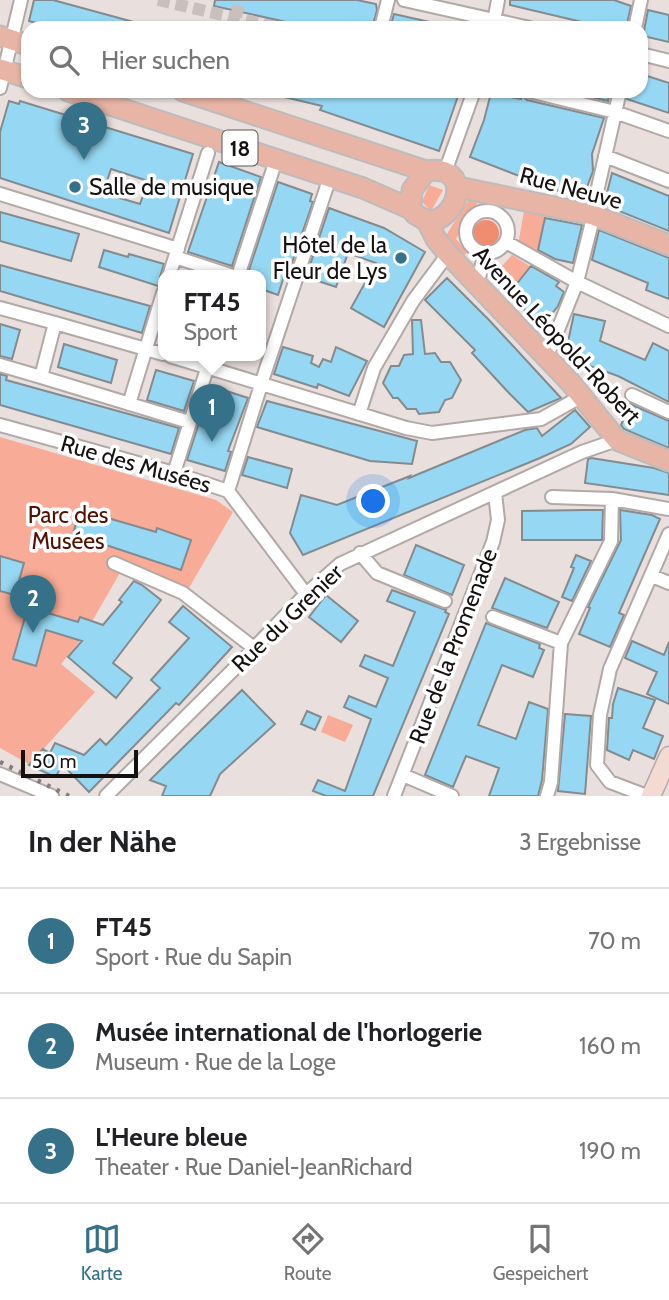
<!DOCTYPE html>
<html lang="de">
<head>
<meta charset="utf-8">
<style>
	body { margin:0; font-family:Cabin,sans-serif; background:#f6f6f6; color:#202124 }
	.scale { position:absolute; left:21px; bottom:18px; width:117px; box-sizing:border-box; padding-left:7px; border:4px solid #141110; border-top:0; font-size:19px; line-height:24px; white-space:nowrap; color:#141110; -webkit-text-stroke:5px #fff; paint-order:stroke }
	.you { position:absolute; left:374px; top:502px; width:24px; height:24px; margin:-18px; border:5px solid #fff; border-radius:50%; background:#1a73e8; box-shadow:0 0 0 10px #1a73e833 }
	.badge { display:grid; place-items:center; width:46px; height:46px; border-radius:50%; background:#357189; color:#fff; font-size:23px; font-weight:700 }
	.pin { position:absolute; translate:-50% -58px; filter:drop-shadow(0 2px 4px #0008) }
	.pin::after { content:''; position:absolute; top:37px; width:24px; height:21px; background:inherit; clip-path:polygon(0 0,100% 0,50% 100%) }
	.popup { position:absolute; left:158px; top:270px; width:108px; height:91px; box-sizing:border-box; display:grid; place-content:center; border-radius:14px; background:#fff; filter:drop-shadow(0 2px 5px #0005); font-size:23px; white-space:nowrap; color:#757577 }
	.popup b { font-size:26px; color:#202124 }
	.popup::after { content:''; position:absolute; left:50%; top:100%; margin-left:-14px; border:14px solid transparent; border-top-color:#fff }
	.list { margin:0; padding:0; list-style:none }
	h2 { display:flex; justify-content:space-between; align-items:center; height:91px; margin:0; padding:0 28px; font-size:30px }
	h2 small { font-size:23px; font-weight:400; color:#757577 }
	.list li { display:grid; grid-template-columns:46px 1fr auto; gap:21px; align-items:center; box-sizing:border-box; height:105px; padding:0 28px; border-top:2px solid #e0e0e0 }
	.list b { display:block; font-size:26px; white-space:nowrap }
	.list p { margin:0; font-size:23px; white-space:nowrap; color:#757577 }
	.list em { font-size:23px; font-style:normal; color:#757577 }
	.icon { flex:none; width:38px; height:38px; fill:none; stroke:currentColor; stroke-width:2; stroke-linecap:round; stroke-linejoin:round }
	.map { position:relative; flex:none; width:669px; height:796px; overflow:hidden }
	.search { position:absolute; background:#fff; box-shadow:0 2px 5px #0004; left:21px; right:21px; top:21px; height:77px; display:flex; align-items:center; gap:18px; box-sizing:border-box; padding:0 24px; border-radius:21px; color:#757577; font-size:26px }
	.sheet { height:406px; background:#fff }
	nav { display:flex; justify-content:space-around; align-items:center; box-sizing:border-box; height:98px; border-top:2px solid #e0e0e0; background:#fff; font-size:19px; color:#757577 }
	nav a { display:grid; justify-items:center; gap:4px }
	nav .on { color:#357189 }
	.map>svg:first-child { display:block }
	.green { fill:#f8ab96 }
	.water { fill:#f08d71 }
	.building { fill:#96d8f3; stroke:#838b8f; stroke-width:2; fill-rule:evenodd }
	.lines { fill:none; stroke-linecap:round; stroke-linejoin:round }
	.street-tunnel { stroke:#c9c0be; stroke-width:12; stroke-dasharray:12 6; stroke-linecap:butt }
	.street-casing { stroke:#b2a9a7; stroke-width:16 }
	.secondary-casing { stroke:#b2a9a7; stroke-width:21 }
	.primary-casing { stroke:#bdbcbc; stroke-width:23 }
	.street { stroke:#fff; stroke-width:12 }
	.secondary { stroke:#f3dad2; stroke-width:18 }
	.primary { stroke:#e7b4a6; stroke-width:19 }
	.rail { stroke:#837c7b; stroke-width:4.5; stroke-dasharray:3.5 7; stroke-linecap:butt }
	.poi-dot { fill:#357189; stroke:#fff; stroke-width:2.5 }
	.labels { text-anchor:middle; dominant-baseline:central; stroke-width:7; stroke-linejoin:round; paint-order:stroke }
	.shield { fill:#fff; stroke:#5a5858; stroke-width:2 }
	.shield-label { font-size:21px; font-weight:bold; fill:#141110 }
	.poi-label { font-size:23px; fill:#141110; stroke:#fff; text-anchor:start }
	.street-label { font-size:23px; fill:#141110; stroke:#fff }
	.park-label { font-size:23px; fill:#501302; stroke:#fff }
</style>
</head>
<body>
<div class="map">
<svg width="669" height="796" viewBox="0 0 669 796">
	<rect width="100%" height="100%" fill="#e9dfdd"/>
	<path class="green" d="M429 185 443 190 431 211 422 202Z
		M471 196 496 200 492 205 477 203 456 239 467 252 464 256 445 237Z
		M524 211 545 215 537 256 518 245Z
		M512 255 531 267 507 296 490 279Z
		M0 437 216 500 233 512 182 600 121 571 83 637 61 664 95 692 28 766 27 763 0 748Z
		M328 715 353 725 345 742 321 732Z"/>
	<path class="water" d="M473 233a13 13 0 1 1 26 0a13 13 0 1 1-26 0Z"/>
	<path class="building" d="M34 0H53L141 24 140 28H54L29 21Z
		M215 0H357L376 4 377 10 372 28H313L214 6Z
		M510 0H614L631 6 626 28H607L510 5Z
		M648 10 669 15V42L643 36Z
		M394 14 434 23 433 28H390Z
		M641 74 669 83V113L627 99 629 91H641Z
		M280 91H443L458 96 439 151 320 110 322 106 280 96Z
		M566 91H610L608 101Z
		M491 93 521 99 522 95 527 100 604 118 592 154 593 171 582 200 470 157 484 120Z
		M9 101 19 104 20 101 193 154 169 233 0 178V132ZM111 169 148 181 140 204 103 193Z
		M219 162 261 177 232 266 188 252Z
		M612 173 669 196V231L604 205Z
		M278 182 312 194 310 201 313 202 289 271 286 270 278 295 261 289V276H247Z
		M329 208 384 228 425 252 384 327 351 308 376 263 348 253 336 287 306 277Z
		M0 212 79 234 71 261 0 241Z
		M545 218 582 225 573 263 555 259 538 250Z
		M599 230 669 258V299L646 290 648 283 592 260Z
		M104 250 128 257 129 254 164 264 160 277 163 284 158 286 99 267Z
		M0 265 150 306 142 333 0 291Z
		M531 266 559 282 556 286 564 292 558 306 543 325 507 296Z
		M447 278 489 320 561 398 528 412 508 392 472 353 475 350 425 300Z
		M574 314 605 321 600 341 645 360 653 343 669 351V402L618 376 570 359 566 351Z
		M412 320H421L425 354 435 353 441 362H450L461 380 452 398 445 400 439 412 419 414 416 409H407L398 398H393L383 383 391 366H399L404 355 413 354Z
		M0 324 20 330 12 359 0 356Z
		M64 344 117 360 111 383 58 367Z
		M283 347 313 356 311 363 319 367 323 359 331 362 336 347 367 361 349 396 318 384 317 388 274 374Z
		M156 370 194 381 184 411 147 400Z
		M0 374 7 376 6 380 179 428 171 454 0 405Z
		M211 386 248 398 228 451 231 452 225 471 187 460Z
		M267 401 417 441 412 464 370 461 257 427Z
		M630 404 669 421V448L624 429 621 425Z
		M575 410 590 427 571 444 540 458 303 555 290 533 301 495 337 505 410 476 409 478 525 430 537 428 542 436Z
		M248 457 292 469 287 488 242 475Z
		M591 458 654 468 669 473V495L585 483 588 459Z
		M80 510 156 532 157 528 191 540 181 570 73 534Z
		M585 510H603L602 540H522V511Z
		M620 510 652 515 660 519 619 613 624 615 610 647 579 634 590 608 588 607 621 540Z
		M416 545 464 565 452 595 404 575Z
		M576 555 591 561 572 601 562 597 574 568 571 567Z
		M0 556 24 563 15 595 0 591Z
		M505 578 559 602 547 628 492 608Z
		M134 581 142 585 161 600 113 663 132 678 116 698 68 657 82 641 46 630 36 666 13 659 28 607 78 622 80 617 103 625 122 602 119 600Z
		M392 590 446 610 445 612 449 614 373 796H326L313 791 318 780 345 791 371 719 344 707 349 696 376 707 388 678 360 666 365 655 393 666 415 612 387 601Z
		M326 595 358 621 341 642 309 617Z
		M183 606 232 647 179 705 176 703 89 792 63 765 55 777 29 765 43 749 50 753 55 743 84 755 100 739 106 745 160 688 151 680 189 638 169 622Z
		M486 623 540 644 539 648 544 650 533 677 502 665 478 725 516 739 529 702 548 709 542 780 538 796H489L499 768 466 756 453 787 425 775Z
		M632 641 664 655 669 642V704L647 694 657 672 625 658Z
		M618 688 655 700 643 728 663 736 654 759 633 750 629 760 607 750 609 718H612L613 704Z
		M242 690 275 724 220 774 210 796H162L166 786 150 780Z
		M307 711 321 717 315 730 301 724Z
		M565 714 591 716 585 794 558 791Z"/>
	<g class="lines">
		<path class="street-tunnel" d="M158 0 279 28
			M236 17 240 0"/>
		<g class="street-casing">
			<path id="street" d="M404 0 530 28
				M493 27 498 0
				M381 28 388 0
				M635 28 641 0
				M641 54 669 61
				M0 88 21 0
				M529 91 615 112 669 131
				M605 156 669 181
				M445 172 474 91
				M0 194 178 249
				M594 205 620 91
				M466 232a21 21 0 1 1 42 0a21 21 0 1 1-42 0Z
				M506 242 577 282 669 326
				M175 257 233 276
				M480 274 484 254
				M169 276 208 153
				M238 276 276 160
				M0 308 55 323 41 377 189 422
				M55 323 163 354
				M551 347 577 282 591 226
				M170 356 406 428 432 433 541 419 582 396
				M0 365 41 377
				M632 395 669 412
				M129 404 163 293
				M359 414 374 368 413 301 448 254
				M0 425 174 473 228 491 306 594
				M174 473 211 356
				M228 491 265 372 330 177
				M552 497 612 499 669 509
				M360 553 377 573 445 601
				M114 563 183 593 254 648
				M652 576 669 583
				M493 617 561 643
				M0 774 52 796
				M403 775 452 796
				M106 796 240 663 306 594 340 564 582 452 617 440
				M394 796 493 542 498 520 495 493
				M547 796 551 782 561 643 611 541 612 499
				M647 796 610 782 597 765 600 715 610 669 669 534"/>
		</g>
		<g class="secondary-casing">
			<path id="secondary" d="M651 796 669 756"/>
		</g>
		<g class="primary-casing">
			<path id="primary" d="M0 36 28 45
				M0 69 28 78
				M68 91 363 188 411 209 415 214 427 221C458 223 475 163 426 171L412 190 411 209
				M183 91 426 171
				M458 187 593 215 669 245
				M427 221 436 239 448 254 570 382 617 440 669 461"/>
		</g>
		<use href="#street" class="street"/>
		<use href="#secondary" class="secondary"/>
		<use href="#primary" class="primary"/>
		<path class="rail" d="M0 762 69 796"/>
	</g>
	<g class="poi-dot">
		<circle cx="75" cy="187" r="7"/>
		<circle cx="401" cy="258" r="7"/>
	</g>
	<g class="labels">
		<rect class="shield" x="222.5" y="130.5" width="35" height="35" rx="5"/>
		<g class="shield-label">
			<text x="240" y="148">18</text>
		</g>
		<g class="poi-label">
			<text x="89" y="187">Salle de musique</text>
			<text x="387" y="245" text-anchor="end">Hôtel de la<tspan x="387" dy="26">Fleur de Lys</tspan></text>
		</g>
		<g class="street-label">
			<text transform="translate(571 188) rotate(15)">Rue Neuve</text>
			<text transform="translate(557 335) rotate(47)">Avenue Léopold-Robert</text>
			<text transform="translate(136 464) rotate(16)">Rue des Musées</text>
			<text transform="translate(287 618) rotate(-44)">Rue du Grenier</text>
			<text transform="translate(453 646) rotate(-69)">Rue de la Promenade</text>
		</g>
		<g class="park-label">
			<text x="68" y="515">Parc des<tspan x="68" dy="26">Musées</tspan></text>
		</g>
	</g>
</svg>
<div class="scale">50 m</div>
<div class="you"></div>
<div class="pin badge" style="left:212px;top:442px">1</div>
<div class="popup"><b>FT45</b>Sport</div>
<div class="pin badge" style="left:33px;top:633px">2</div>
<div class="pin badge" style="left:84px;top:160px">3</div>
<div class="search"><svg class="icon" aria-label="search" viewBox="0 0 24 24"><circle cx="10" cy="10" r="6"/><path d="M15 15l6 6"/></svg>Hier suchen</div>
</div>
<section class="sheet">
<h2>In der Nähe<small>3 Ergebnisse</small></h2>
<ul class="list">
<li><span class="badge">1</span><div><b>FT45</b><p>Sport · Rue du Sapin</p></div><em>70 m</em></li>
<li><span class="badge">2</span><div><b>Musée international de l'horlogerie</b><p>Museum · Rue de la Loge</p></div><em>160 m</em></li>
<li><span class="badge">3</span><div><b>L'Heure bleue</b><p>Theater · Rue Daniel-JeanRichard</p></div><em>190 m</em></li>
</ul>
</section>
<nav>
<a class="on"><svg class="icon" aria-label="map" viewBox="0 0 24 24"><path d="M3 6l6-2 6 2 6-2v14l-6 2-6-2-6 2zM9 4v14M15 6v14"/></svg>Karte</a>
<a><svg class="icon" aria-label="directions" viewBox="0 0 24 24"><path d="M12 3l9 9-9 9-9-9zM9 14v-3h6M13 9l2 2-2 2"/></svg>Route</a>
<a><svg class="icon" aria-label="saved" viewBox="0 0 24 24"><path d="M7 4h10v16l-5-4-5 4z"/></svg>Gespeichert</a>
</nav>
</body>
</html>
